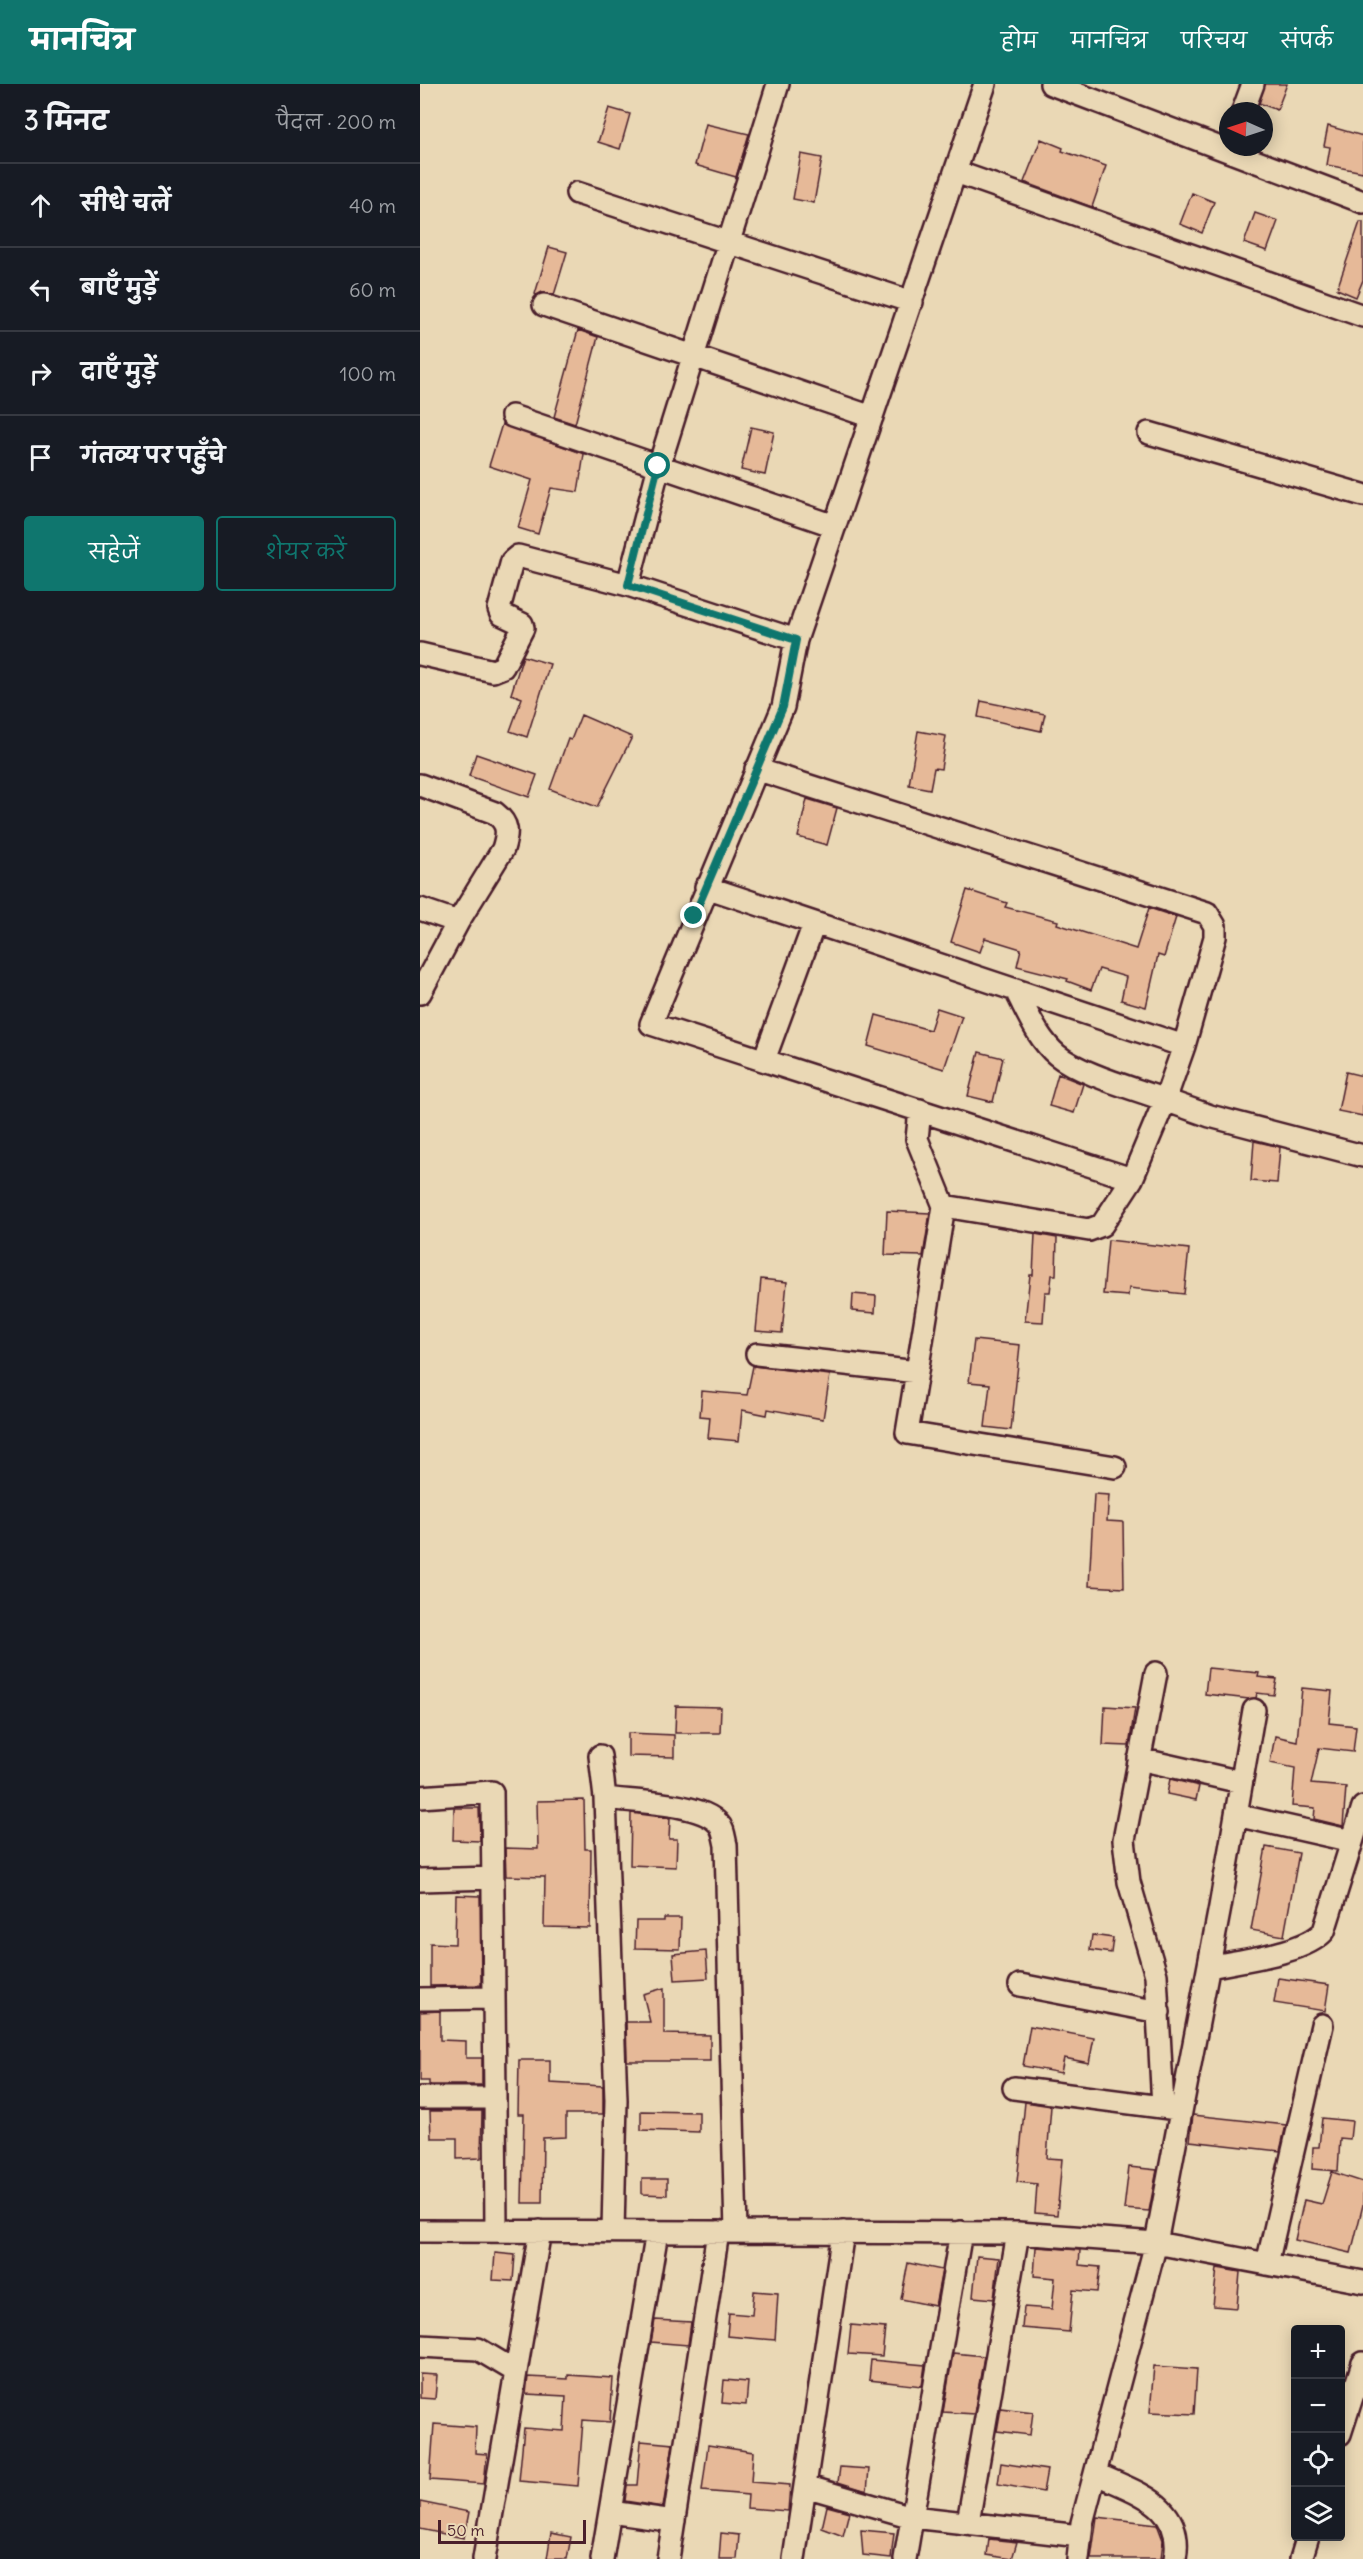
<!DOCTYPE html>
<html lang="hi">
<head>
<meta charset="utf-8">
<style>
	body { margin:0; font-family:Delius,"Playpen Sans Deva",sans-serif; background:#20242c; color:#f1f3f6 }
	.controls { position:absolute; right:18px; bottom:18px; display:grid; overflow:hidden; border-radius:6px; box-shadow:0 3px 15px #0003 }
	.controls button { width:54px; height:54px; display:grid; place-items:center; padding:0; border:0; border-bottom:2px solid #363941; background:#171b24; color:#f1f3f6; font:30px sans-serif }
	.compass { position:absolute; left:799px; top:18px; width:54px; height:54px; border-radius:50%; background:#171b24; box-shadow:0 3px 15px #0003; rotate:273deg }
	.scale { position:absolute; left:18px; bottom:15px; width:148px; box-sizing:border-box; padding-left:6px; border:3px solid #4a1f2b; border-top:0; font-size:16px; line-height:21px; white-space:nowrap; color:#4a1f2b; -webkit-text-stroke:4px #ead8b5; paint-order:stroke }
	.stop { position:absolute; width:18px; height:18px; margin:-14px; border:4px solid #0f766e; border-radius:50%; background:#fff }
	.stop.end { background:#0f766e; border-color:#fff; box-shadow:0 2px 6px #0008 }
	.list { margin:0; padding:0; list-style:none }
	h2 { display:flex; justify-content:space-between; align-items:center; height:78px; margin:0; padding:0 24px; font-size:26px }
	h2 small { font-size:20px; font-weight:400; color:#9ea1a6 }
	.list li { display:grid; grid-template-columns:39px 1fr auto; gap:18px; align-items:center; box-sizing:border-box; height:84px; padding:0 24px; border-top:2px solid #363941 }
	.list b { display:block; font-size:22px; white-space:nowrap }
	.list em { font-size:20px; font-style:normal; color:#9ea1a6 }
	.actions { display:flex; gap:12px; padding:18px 24px }
	.actions a { flex:1; padding:14px 0; border:2px solid #0f766e; border-radius:6px; text-align:center; font-size:21px; color:#0f766e }
	.actions .main { background:#0f766e; color:#fff }
	.icon { flex:none; width:33px; height:33px; fill:none; stroke:currentColor; stroke-width:2; stroke-linecap:round; stroke-linejoin:round }
	.map { position:relative; flex:none; width:943px; height:2475px; overflow:hidden }
	header { display:flex; align-items:center; gap:36px; box-sizing:border-box; height:84px; padding:0 30px; background:#0f766e; color:#fff }
	header strong { font-size:28px }
	nav { display:flex; gap:33px; margin-inline-start:auto; font-size:21px }
	main { display:flex }
	aside { flex:1; background:#171b24 }
	.map>svg:first-child { display:block }
	.building { fill:#e6b998; stroke:#4a1f2b; stroke-width:1.5 }
	.lines { fill:none; stroke-linecap:round; stroke-linejoin:round }
	.minor-casing { stroke:#4a1f2b; stroke-width:26 }
	.minor { stroke:#ead8b5; stroke-width:21 }
	.route { stroke:#0f766e; stroke-width:8 }
</style>
</head>
<body>
<header>
<strong>मानचित्र</strong>
<nav><a>होम</a><a>मानचित्र</a><a>परिचय</a><a>संपर्क</a></nav>
</header>
<main>
<aside>
<h2>3 मिनट<small>पैदल · 200 m</small></h2>
<ul class="list">
<li><svg class="icon" aria-label="ahead" viewBox="0 0 24 24"><path d="M12 20V5M6 11l6-6 6 6"/></svg><div><b>सीधे चलें</b></div><em>40 m</em></li>
<li><svg class="icon" aria-label="left" viewBox="0 0 24 24"><path d="M17 20v-9H6M10 6l-5 5 5 5"/></svg><div><b>बाएँ मुड़ें</b></div><em>60 m</em></li>
<li><svg class="icon" aria-label="right" viewBox="0 0 24 24"><path d="M7 20v-9h11M14 6l5 5-5 5"/></svg><div><b>दाएँ मुड़ें</b></div><em>100 m</em></li>
<li><svg class="icon" aria-label="arrive" viewBox="0 0 24 24"><path d="M6 21V4h12l-3 4 3 4H6"/></svg><div><b>गंतव्य पर पहुँचे</b></div></li>
</ul>
<div class="actions"><a class="main">सहेजें</a><a>शेयर करें</a></div>
</aside>
<div class="map">
<svg width="943" height="2475" viewBox="0 0 943 2475">
	<rect width="100%" height="100%" fill="#ead8b5"/>
	<filter id="ink" filterUnits="userSpaceOnUse"><feTurbulence type="fractalNoise" baseFrequency=".0167" numOctaves="2"/><feDisplacementMap in="SourceGraphic" scale="12" xChannelSelector="R" yChannelSelector="G"/><feConvolveMatrix kernelMatrix="1 2 1 2 8 2 1 2 1" color-interpolation-filters="sRGB"/></filter>
	<g filter="url(#ink)">
		<path class="building" d="M845 0H867L857 26 839 19Z
			M189 24 210 30 200 65 178 58Z
			M286 40 329 50 316 93 275 81Z
			M908 42 943 52V88L907 81 910 63 904 62Z
			M621 55 643 64 642 67 686 82 672 123 604 98Z
			M381 70 402 74 394 119 373 115Z
			M772 109 794 118 782 149 760 140Z
			M835 129 858 137 847 167 824 159Z
			M940 138H943V196L936 213 917 205Z
			M129 163 147 168 134 211 122 208 117 211 115 210Z
			M158 246 178 253 155 340 134 333Z
			M82 340 164 370 158 408 131 404 118 450 98 444 112 396 69 382Z
			M331 343 354 348 345 391 321 386Z
			M103 572 130 580 107 653 90 647 102 614 91 610Z
			M561 617 625 630 621 647 558 633Z
			M161 631 212 653 177 723 130 705 148 655 151 656Z
			M498 647 526 652 521 685 514 684 510 705 489 701Z
			M56 670 117 691 109 713 49 692Z
			M387 715 417 724 407 761 378 753Z
			M547 806 587 819 585 823 638 837 637 840 716 865 729 824 756 833 744 873 738 871 726 923 701 916 706 893 679 885 671 906 647 897 648 895 597 882 601 865 565 854 560 868 531 858Z
			M517 924 542 932 524 985 448 962 456 931 510 946Z
			M559 968 583 974 573 1018 548 1012Z
			M926 988 943 992V1032L918 1027Z
			M638 990 663 1000 654 1029 629 1022Z
			M834 1057 860 1063 857 1099 831 1097Z
			M467 1127 510 1129 503 1172 465 1171Z
			M615 1150 637 1154 636 1191H632L630 1208H625L623 1238 605 1237 610 1191H613Z
			M688 1156 769 1165 764 1210 709 1204 708 1212 683 1210Z
			M341 1195 367 1198 362 1249 336 1247Z
			M433 1210 456 1212 455 1229 432 1227Z
			M554 1256 600 1261 591 1346 565 1343 570 1300 549 1298Z
			M333 1282 410 1291 403 1335 348 1325 347 1331 322 1326 319 1357 288 1354 290 1333 280 1332 282 1307 327 1311Z
			M674 1410 689 1411 687 1437 703 1438 704 1504 669 1502Z
			M788 1584 839 1589 838 1593 857 1595 854 1611 837 1609 836 1614 829 1615 785 1610Z
			M882 1604 912 1607 909 1639 936 1642 933 1668 899 1664 891 1700 926 1703 923 1742 894 1735 895 1724 872 1722 875 1684 850 1679 855 1652 877 1657Z
			M256 1622 301 1623 300 1649H255Z
			M685 1622 715 1624 709 1662 683 1661Z
			M208 1649 254 1651V1673L208 1672Z
			M750 1695 779 1702 776 1716 747 1710Z
			M164 1716 165 1765H171L170 1844 124 1843 125 1793 86 1792 85 1764 118 1765 117 1717Z
			M34 1724H59L60 1757 33 1756Z
			M211 1729 250 1734 249 1755H257L256 1783 210 1781Z
			M846 1763 879 1769 864 1852 831 1846Z
			M36 1811 60 1812 61 1901 10 1902V1859L35 1860Z
			M244 1834H261L260 1865 215 1864 216 1837H244Z
			M672 1851 693 1854 691 1869 670 1866Z
			M286 1867 288 1894 255 1896 253 1870Z
			M858 1894 909 1901 905 1927 854 1919Z
			M244 1904V1950L290 1951V1977H207L206 1938H230L223 1910Z
			M20 1927V1956L46 1957V1974H62V2001H9V1997H0V1928Z
			M610 1942 674 1954 669 1979 644 1974 641 1989 603 1982Z
			M99 1976H130V1999L183 2002V2030H146V2053L123 2054 122 2119H102L104 2030H98Z
			M605 2018 631 2022 627 2074 642 2075 637 2131 615 2129 617 2100 597 2098Z
			M10 2027H62L61 2074 37 2075V2054H11Z
			M221 2027 279 2028V2048L221 2046Z
			M773 2031 866 2041 860 2067 770 2057Z
			M902 2034 932 2037 930 2055 920 2054 918 2087 892 2085 893 2063H899Z
			M709 2083 737 2086 729 2127 704 2125Z
			M912 2088 943 2098V2121L931 2169 875 2156 884 2116 902 2120Z
			M222 2095H247V2111L222 2110Z
			M616 2163 660 2166 659 2181 680 2183 677 2208 653 2206 649 2248 602 2244 604 2223 632 2225 635 2194 614 2192Z
			M75 2169 95 2171 93 2197 73 2196Z
			M557 2172 579 2174 574 2215 553 2213Z
			M488 2179 522 2186 515 2222 481 2215Z
			M797 2184 820 2188 817 2224 793 2222Z
			M334 2207 358 2209 355 2256 307 2252 309 2229 332 2231Z
			M235 2236 271 2238 268 2261 231 2258Z
			M431 2241 465 2244 462 2272 428 2270Z
			M533 2269 564 2272 554 2330 523 2328Z
			M451 2276 505 2281 502 2302 449 2296Z
			M734 2282 777 2285 774 2330 730 2328Z
			M0 2290 17 2291 15 2315 0 2314Z
			M148 2291 193 2294 190 2338 163 2336 158 2402 99 2397 104 2344 144 2347 146 2312 106 2310 108 2293 148 2295Z
			M304 2296 328 2298 326 2321 302 2319Z
			M581 2324 613 2328 610 2351 577 2347Z
			M14 2340 56 2343 55 2369 67 2370 64 2400 10 2396Z
			M221 2357 253 2360 243 2423 205 2417 207 2401H217Z
			M288 2361 333 2368 331 2398 370 2401 368 2427 327 2424 328 2411 282 2407Z
			M581 2379 627 2386 623 2408 578 2400Z
			M420 2383 449 2385 447 2407 418 2398Z
			M0 2418 49 2428 44 2454 0 2445Z
			M407 2422 429 2428 423 2452 402 2444Z
			M677 2433 737 2440 743 2456 741 2475H671Z
			M441 2446 474 2449 471 2474 443 2471Z
			M131 2449 151 2453 147 2475H127Z
			M301 2449 319 2451 317 2475H299Z
			M569 2455 597 2458 592 2475 567 2471Z"/>
		<g class="lines">
			<g class="minor-casing">
				<path id="minor" d="M631 0 943 118
					M823 27 833 0
					M536 88 943 232
					M157 109 492 218
					M124 221 452 333
					M92 332 415 442
					M729 349 943 411
					M208 501 239 382 358 0
					M376 556 565 0
					M0 570 73 587 83 583 103 544 102 540 81 530 79 525 92 477 98 472 208 501 376 556 363 623 231 940 712 1095 745 1016 790 1032 943 1072
					M336 685 787 829 795 842V853L764 962
					M0 701 75 729C89 740 88 749 83 765L38 838 0 909
					M286 803 764 962 745 1016C716 1005 660 990 637 971 618 955 608 930 597 909
					M0 825 38 838
					M344 976 394 840
					M500 1026 497 1055 524 1122 487 1349 695 1383
					M524 1122 669 1146 682 1141 712 1095
					M337 1270 497 1288
					M736 1589 704 1756 709 1798 736 1891 743 2023
					M180 1672 185 1714 196 2016 193 2147
					M719 1675 821 1698
					M0 1713 72 1708 75 2014
					M185 1714C212 1718 280 1718 298 1739 304 1745 304 1754 306 1761L316 2148
					M816 1731 932 1757
					M0 1796 73 1794
					M789 1883C820 1876 884 1870 904 1847L943 1723
					M600 1901 739 1928
					M0 1915 74 1914
					M594 2004 757 2025
					M0 2014H75L76 2147
					M0 2147 598 2149 736 2159 943 2198
					M847 2180 902 1941
					M0 2262 58 2265 95 2287
					M920 2350 943 2279
					M677 2390C716 2409 765 2420 755 2475
					M385 2402 492 2433 660 2452
					M190 2428 254 2437
					M548 2438 598 2149
					M64 2475 120 2147
					M182 2475 237 2148
					M248 2475 298 2148
					M374 2475 423 2148
					M485 2475 541 2148
					M658 2475 662 2439 736 2159 800 1823 834 1626
					M881 2475 888 2452"/>
			</g>
			<use href="#minor" class="minor"/>
		</g>
	</g>
	<g class="lines" filter="url(#ink)">
		<path class="route" d="M238 382 208 501 376 556 363 623 274 832"/>
	</g>
</svg>
<div class="controls">
<button>+</button>
<button>−</button>
<button><svg class="icon" aria-label="locate" viewBox="0 0 24 24"><circle cx="12" cy="12" r="6"/><path d="M12 2v4M12 18v4M2 12h4M18 12h4"/></svg></button>
<button><svg class="icon" aria-label="layers" viewBox="0 0 24 24"><path d="M12 4l9 5-9 5-9-5zM3 14l9 5 9-5"/></svg></button>
</div>
<svg class="compass" viewBox="-18 -18 36 36"><path d="M0-13l5 13h-10z" fill="#e53935"/><path d="M0 13l5-13h-10z" fill="#9ea1a6"/></svg>
<div class="scale">50 m</div>
<div class="stop" style="left:238px;top:382px"></div>
<div class="stop end" style="left:274px;top:832px"></div>
</div>
</main>
</body>
</html>
